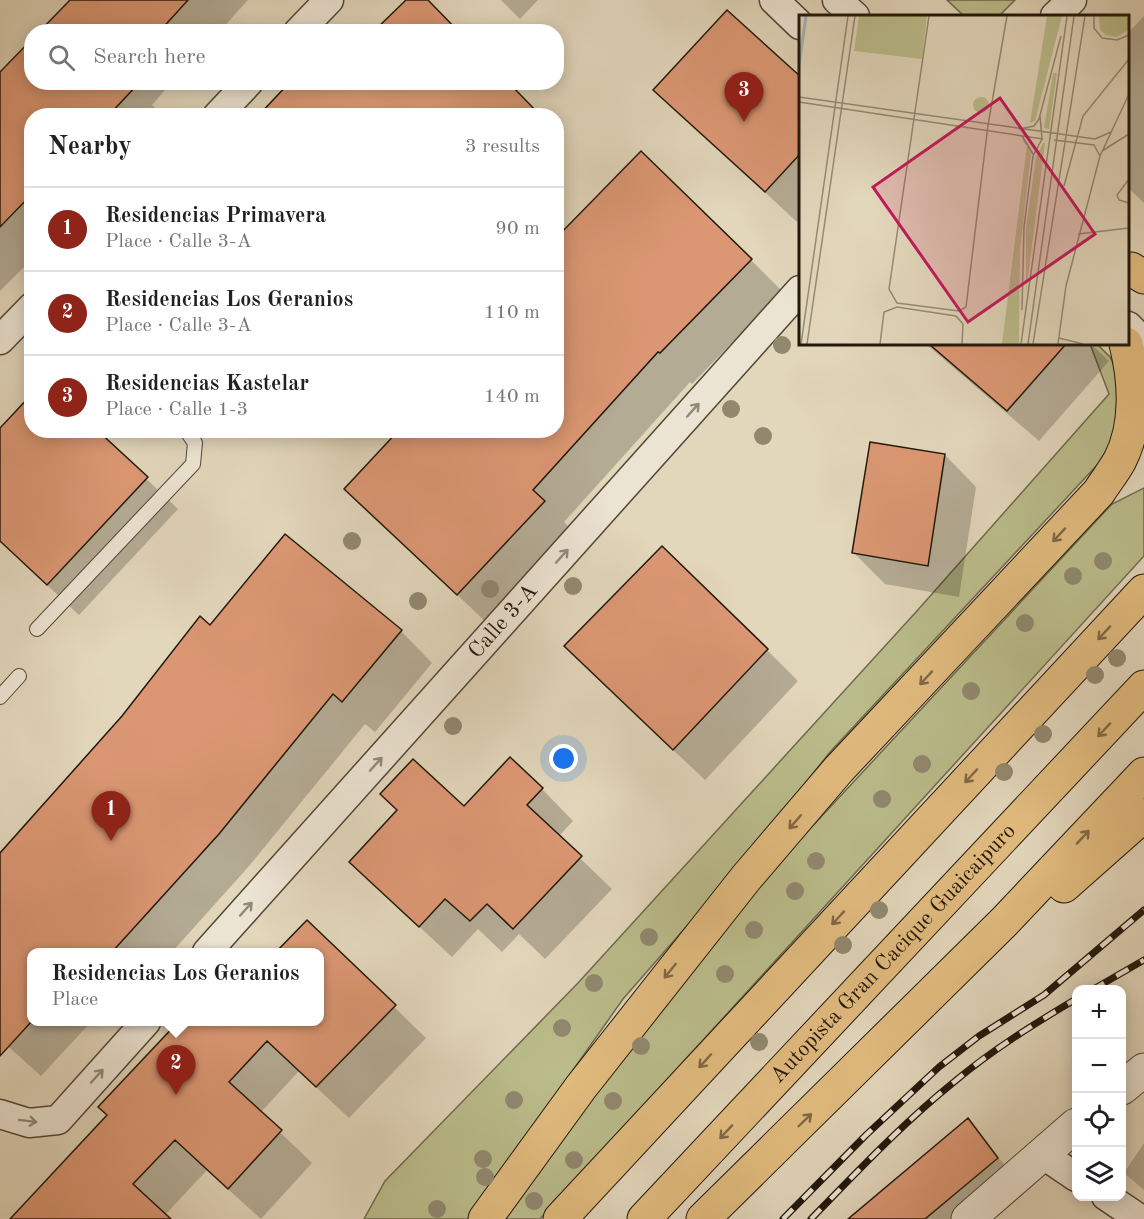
<!DOCTYPE html>
<html lang="en">
<head>
<meta charset="utf-8">
<style>
	body { margin:0; font-family:"Old Standard TT",serif; background:#f2f2f2; color:#202124 }
	.controls { position:absolute; right:18px; bottom:18px; display:grid; overflow:hidden; border-radius:12px; box-shadow:0 3px 15px #0003 }
	.controls button { width:54px; height:54px; display:grid; place-items:center; padding:0; border:0; border-bottom:2px solid #e0e0e0; background:#fff; color:#202124; font:30px sans-serif }
	.you { position:absolute; left:564px; top:759px; width:21px; height:21px; margin:-15px; border:4px solid #fff; border-radius:50%; background:#1a73e8; box-shadow:0 0 0 9px #1a73e833 }
	.badge { display:grid; place-items:center; width:39px; height:39px; border-radius:50%; background:#8f2418; color:#fff; font-size:20px; font-weight:700 }
	.pin { position:absolute; translate:-50% -50px; filter:drop-shadow(0 2px 3px #0008) }
	.pin::after { content:''; position:absolute; top:32px; width:21px; height:18px; background:inherit; clip-path:polygon(0 0,100% 0,50% 100%) }
	.popup { position:absolute; left:27px; top:948px; width:297px; height:78px; box-sizing:border-box; display:grid; place-content:center; border-radius:12px; background:#fff; filter:drop-shadow(0 2px 4px #0005); font-size:20px; white-space:nowrap; color:#757577 }
	.popup b { font-size:22px; color:#202124 }
	.popup::after { content:''; position:absolute; left:50%; top:100%; margin-left:-12px; border:12px solid transparent; border-top-color:#fff }
	.list { margin:0; padding:0; list-style:none }
	h2 { display:flex; justify-content:space-between; align-items:center; height:78px; margin:0; padding:0 24px; font-size:26px }
	h2 small { font-size:20px; font-weight:400; color:#757577 }
	.list li { display:grid; grid-template-columns:39px 1fr auto; gap:18px; align-items:center; box-sizing:border-box; height:84px; padding:0 24px; border-top:2px solid #e0e0e0 }
	.list b { display:block; font-size:22px; white-space:nowrap }
	.list p { margin:0; font-size:20px; white-space:nowrap; color:#757577 }
	.list em { font-size:20px; font-style:normal; color:#757577 }
	.icon { flex:none; width:33px; height:33px; fill:none; stroke:currentColor; stroke-width:2; stroke-linecap:round; stroke-linejoin:round }
	.map { position:relative; flex:none; width:1144px; height:1219px; overflow:hidden }
	.search { position:absolute; background:#fff; box-shadow:0 3px 15px #0003; left:24px; top:24px; width:540px; height:66px; display:flex; align-items:center; gap:15px; box-sizing:border-box; padding:0 21px; border-radius:24px; color:#757577; font-size:22px }
	.panel { position:absolute; background:#fff; box-shadow:0 3px 15px #0003; left:24px; top:108px; width:540px; height:330px; border-radius:24px }
	.map>svg:first-child { display:block }
	.green { fill:#bbbc8b; stroke:#6e6a4b; stroke-width:1.5 }
	.shadow { fill:#0003 }
	.building { fill:#db9773; stroke:#21170b; stroke-width:1.5 }
	.lines { fill:none; stroke-linecap:round; stroke-linejoin:round }
	.service-casing { stroke:#514737; stroke-width:16 }
	.minor-casing { stroke:#514737; stroke-width:31 }
	.tertiary-casing { stroke:#514737; stroke-width:35 }
	.motorway-casing { stroke:#21170b; stroke-width:35 }
	.service { stroke:#ece4d3; stroke-width:14 }
	.minor { stroke:#ece4d3; stroke-width:28 }
	.tertiary { stroke:#ece4d3; stroke-width:33 }
	.motorway { stroke:#e1bb7e; stroke-width:33 }
	.rail-casing { stroke:#21170b; stroke-width:7 }
	.rail { stroke:#ece4d3; stroke-width:4.5; stroke-dasharray:14; stroke-linecap:butt }
	.tree { fill:#91886f }
	.oneway { stroke:#918879 }
	.oneway2 { stroke:#816944 }
	.labels { text-anchor:middle; dominant-baseline:central; stroke-width:5; stroke-linejoin:round; paint-order:stroke }
	.street-label { font-size:22px; fill:#21170b; stroke:#ece4d3 }
	.inset-river { fill:none; stroke:#9cb6bd; stroke-width:3 }
	.inset-road { fill:none; stroke:#958a75; stroke-width:1.5 }
	.view { fill:#c2185b; fill-opacity:0.15; stroke:#c2185b; stroke-width:3 }
	.inset-edge { fill:none; stroke:#21170b; stroke-width:3 }
</style>
</head>
<body>
<div class="map">
<svg width="1144" height="1219" viewBox="0 0 1144 1219">
	<rect width="100%" height="100%" fill="#e2d6bb"/>
	<filter id="stains"><feTurbulence type="fractalNoise" baseFrequency=".00333" numOctaves="4"/><feColorMatrix values="0 0 0 0 .2 0 0 0 0 .09 0 0 0 0 .02 0 0 0 .5 -.17"/></filter>
	<radialGradient id="worn" r=".72"><stop offset=".6" stop-color="#630" stop-opacity="0"/><stop offset="1" stop-color="#630" stop-opacity=".3"/></radialGradient>
	<path class="green" d="M947 0H1015L999 16H964Z
		M1090 344H1097L1110 357 1123 385 1113 440 1098 464 830 752 741 864 623 999 468 1219H364L385 1181 578 983 916 612 1109 394Z
		M1144 488V556L540 1219H502L510 1204 753 890 1112 504Z"/>
	<path class="shadow" d="M72 0H248L219 32H41Z
		M501 0H538L520 19Z
		M1144 16V203L1128 188V33Z
		M0 74 32 82H172L152 105 163 116H32V259L0 291Z
		M800 79V218L797 222 655 90Z
		M556 133 562 139 556 144Z
		M751 260 782 291 692 384 690 382 564 522 575 533 489 625 346 489 556 430Z
		M926 344H1091L1109 361 1039 441Z
		M0 430H95L178 509 79 615 0 541Z
		M945 455 976 487 959 597 885 584 854 553Z
		M211 627 401 631 432 663 375 732 365 724 250 865 172 952H32V1022H91L41 1076 0 1039V855Z
		M767 650 798 681 705 780 597 678Z
		M542 789 573 821 558 837 612 889 545 959 519 934 502 952 478 929 452 957 383 893 464 808Z
		M307 922 426 1038 349 1118 299 1071 260 1113 312 1163 261 1219 207 1170 165 1215 169 1219H12L109 1115 101 1107 180 1022H320V952H278Z
		M968 1120 1011 1173 956 1219H862Z
		M1144 1143V1190L1124 1173Z"/>
	<path class="building" d="M70 0H188L159 32H39Z
		M406 0H428L459 32H373Z
		M727 10 801 77V153L765 192 653 90Z
		M32 39V82H140L108 116H32V194L0 227V72Z
		M290 82H508L541 116H258Z
		M641 151 752 259 660 353 658 352 533 490 545 501 457 595 344 489 399 430H556V238Z
		M929 344H1066L1007 411Z
		M32 394V430H97L148 477 47 585 0 541V428Z
		M870 442 945 454 928 566 852 553Z
		M285 534 402 630 342 702 333 694 219 834 112 952H32V1021L0 1056V853L122 716 200 616 210 625Z
		M662 546 768 649 673 750 564 646Z
		M510 757 543 788 527 805 582 856 513 929 487 904 470 921 445 899 419 927 349 862 397 810 380 794 413 759 464 806Z
		M307 920 396 1005 316 1087 267 1041 229 1082 282 1130 228 1189 175 1140 133 1184 171 1219H10L107 1115 98 1107 178 1022H320V952H276Z
		M968 1118 998 1158 925 1219H848Z"/>
	<g class="lines">
		<g class="service-casing">
			<path id="service" d="M37 629 193 464 195 443 186 430
				M0 697 19 676"/>
		</g>
		<g class="minor-casing">
			<g id="minor">
				<path d="M774 0 800 25"/>
				<path d="M837 0 855 16"/>
				<path d="M1055 16 1072 0"/>
				<path d="M298 32 329 0"/>
				<path d="M217 116 249 82"/>
				<path d="M1128 326 1144 342"/>
				<path d="M0 340 32 307"/>
				<path id="s1" d="M207 952 800 290"/>
				<path d="M0 1114 29 1123 58 1120 146 1022"/>
				<path d="M1042 1154 1076 1177"/>
				<path d="M1106 1196 1140 1219"/>
			</g>
		</g>
		<g class="tertiary-casing">
			<path id="tertiary" d="M1122 1088 1144 1070
				M968 1219 1076 1125"/>
		</g>
		<g class="motorway-casing">
			<g id="motorway">
				<path d="M1131 269 1144 277"/>
				<path d="M1064 886 1144 815"/>
				<path d="M485 1219 581 1087 746 878 839 769 1099 492C1106 481 1114 471 1120 460 1138 425 1135 380 1126 344"/>
				<path d="M560 1219 1144 591"/>
				<path id="s2" d="M644 1219 1144 687"/>
				<path d="M703 1219 1004 922 1144 774"/>
			</g>
		</g>
		<use href="#service" class="service"/>
		<use href="#minor" class="minor"/>
		<use href="#tertiary" class="tertiary"/>
		<use href="#motorway" class="motorway"/>
		<g class="rail-casing">
			<path id="rail" d="M1092 990 1144 960
				M783 1219 866 1135 939 1067 979 1036 1044 995 1144 910
				M811 1219C857 1172 903 1123 954 1082 992 1050 1034 1024 1076 999"/>
		</g>
		<use href="#rail" class="rail"/>
	</g>
	<g class="tree">
		<circle cx="782" cy="345" r="9"/>
		<circle cx="731" cy="409" r="9"/>
		<circle cx="763" cy="436" r="9"/>
		<circle cx="352" cy="541" r="9"/>
		<circle cx="1103" cy="561" r="9"/>
		<circle cx="1073" cy="576" r="9"/>
		<circle cx="573" cy="586" r="9"/>
		<circle cx="490" cy="589" r="9"/>
		<circle cx="418" cy="601" r="9"/>
		<circle cx="1025" cy="623" r="9"/>
		<circle cx="1117" cy="658" r="9"/>
		<circle cx="1095" cy="675" r="9"/>
		<circle cx="971" cy="691" r="9"/>
		<circle cx="453" cy="726" r="9"/>
		<circle cx="1043" cy="734" r="9"/>
		<circle cx="922" cy="764" r="9"/>
		<circle cx="1004" cy="772" r="9"/>
		<circle cx="882" cy="799" r="9"/>
		<circle cx="816" cy="861" r="9"/>
		<circle cx="795" cy="891" r="9"/>
		<circle cx="879" cy="910" r="9"/>
		<circle cx="754" cy="930" r="9"/>
		<circle cx="649" cy="937" r="9"/>
		<circle cx="843" cy="945" r="9"/>
		<circle cx="725" cy="974" r="9"/>
		<circle cx="594" cy="983" r="9"/>
		<circle cx="562" cy="1028" r="9"/>
		<circle cx="759" cy="1042" r="9"/>
		<circle cx="641" cy="1046" r="9"/>
		<circle cx="514" cy="1100" r="9"/>
		<circle cx="613" cy="1101" r="9"/>
		<circle cx="483" cy="1159" r="9"/>
		<circle cx="574" cy="1160" r="9"/>
		<circle cx="485" cy="1177" r="9"/>
		<circle cx="534" cy="1201" r="9"/>
		<circle cx="437" cy="1209" r="9"/>
	</g>
	<defs><path id="oneway-shaft" d="M-6 0H5M1.5-3L5.5 0L1.5 3" fill="none" stroke-width="1.6" stroke-linecap="round" stroke-linejoin="round" transform="scale(1.5)"/></defs>
	<g class="oneway">
		<use href="#oneway-shaft" transform="translate(693 410) rotate(-48)"/>
		<use href="#oneway-shaft" transform="translate(562 556) rotate(-48)"/>
		<use href="#oneway-shaft" transform="translate(376 764) rotate(-48)"/>
		<use href="#oneway-shaft" transform="translate(246 909) rotate(-48)"/>
		<use href="#oneway-shaft" transform="translate(97 1076) rotate(-48)"/>
		<use href="#oneway-shaft" transform="translate(28 1121) rotate(7)"/>
	</g>
	<g class="oneway2">
		<use href="#oneway-shaft" transform="translate(1059 535) rotate(133)"/>
		<use href="#oneway-shaft" transform="translate(1104 633) rotate(133)"/>
		<use href="#oneway-shaft" transform="translate(926 678) rotate(133)"/>
		<use href="#oneway-shaft" transform="translate(1104 730) rotate(133)"/>
		<use href="#oneway-shaft" transform="translate(971 776) rotate(133)"/>
		<use href="#oneway-shaft" transform="translate(795 822) rotate(131)"/>
		<use href="#oneway-shaft" transform="translate(1083 837) rotate(-47)"/>
		<use href="#oneway-shaft" transform="translate(838 918) rotate(133)"/>
		<use href="#oneway-shaft" transform="translate(670 971) rotate(129)"/>
		<use href="#oneway-shaft" transform="translate(705 1061) rotate(132)"/>
		<use href="#oneway-shaft" transform="translate(805 1120) rotate(-44)"/>
		<use href="#oneway-shaft" transform="translate(726 1132) rotate(133)"/>
	</g>
	<g class="labels">
		<g class="street-label">
			<text stroke="none"><textPath href="#s1" startOffset="444">Calle 3-A</textPath></text>
			<text stroke="none"><textPath href="#s2" startOffset="364">Autopista Gran Cacique Guaicaipuro</textPath></text>
		</g>
	</g>
	<g transform="translate(799 15)">
		<rect width="330" height="330" fill="#e2d6bb"/>
		<path d="M60 1H128L123 44 55 36ZM248 1H263L236 106 223 111 231 108ZM300 1H330V15L317 22 307 20 301 15ZM254 58H258L250 114 245 113ZM174 90a8 8 0 1 1 16 0a8 8 0 1 1-16 0ZM222 125 229 128 232 138 221 235 220 325V329H203L228 130ZM244 128H246L227 277V212L237 142Z" fill="#bbbc8b"/>
		<path class="inset-river" d="M0 50 7 1"/>
		<path class="inset-road" d="M130 1 90 274 98 288 160 296 167 292 189 110 208 1M295 1V13L303 23 318 25 330 20M0 82 296 124 312 117M0 87 244 124M220 114 235 111 240 104 262 21M223 121 234 139M255 125 295 130 301 141M303 136 330 119M330 164 318 180 320 185 330 188M265 171 284 101 330 44M279 219 330 213M223 295 225 212 234 141 243 124 241 101M260 323 284 329M2 329 49 1M8 329 56 1M81 329 85 297 98 292 157 301 164 309 163 329M222 329 268 1M229 329 275 1M234 329 286 1M259 329 267 271 301 141 330 79"/>
		<path class="view" d="M201 83 296 219 169 307 74 172Z"/>
		<rect width="330" height="330" class="inset-edge"/>
	</g>
	<rect width="100%" height="100%" filter="url(#stains)"/>
	<rect width="100%" height="100%" fill="url(#worn)"/>
</svg>
<div class="controls">
<button>+</button>
<button>−</button>
<button><svg class="icon" aria-label="locate" viewBox="0 0 24 24"><circle cx="12" cy="12" r="6"/><path d="M12 2v4M12 18v4M2 12h4M18 12h4"/></svg></button>
<button><svg class="icon" aria-label="layers" viewBox="0 0 24 24"><path d="M12 4l9 5-9 5-9-5zM3 14l9 5 9-5"/></svg></button>
</div>
<div class="you"></div>
<div class="pin badge" style="left:111px;top:841px">1</div>
<div class="pin badge" style="left:176px;top:1095px">2</div>
<div class="popup"><b>Residencias Los Geranios</b>Place</div>
<div class="pin badge" style="left:744px;top:122px">3</div>
<div class="search"><svg class="icon" aria-label="search" viewBox="0 0 24 24"><circle cx="10" cy="10" r="6"/><path d="M15 15l6 6"/></svg>Search here</div>
<section class="panel">
<h2>Nearby<small>3 results</small></h2>
<ul class="list">
<li><span class="badge">1</span><div><b>Residencias Primavera</b><p>Place · Calle 3-A</p></div><em>90 m</em></li>
<li><span class="badge">2</span><div><b>Residencias Los Geranios</b><p>Place · Calle 3-A</p></div><em>110 m</em></li>
<li><span class="badge">3</span><div><b>Residencias Kastelar</b><p>Place · Calle 1-3</p></div><em>140 m</em></li>
</ul>
</section>
</div>
</body>
</html>
